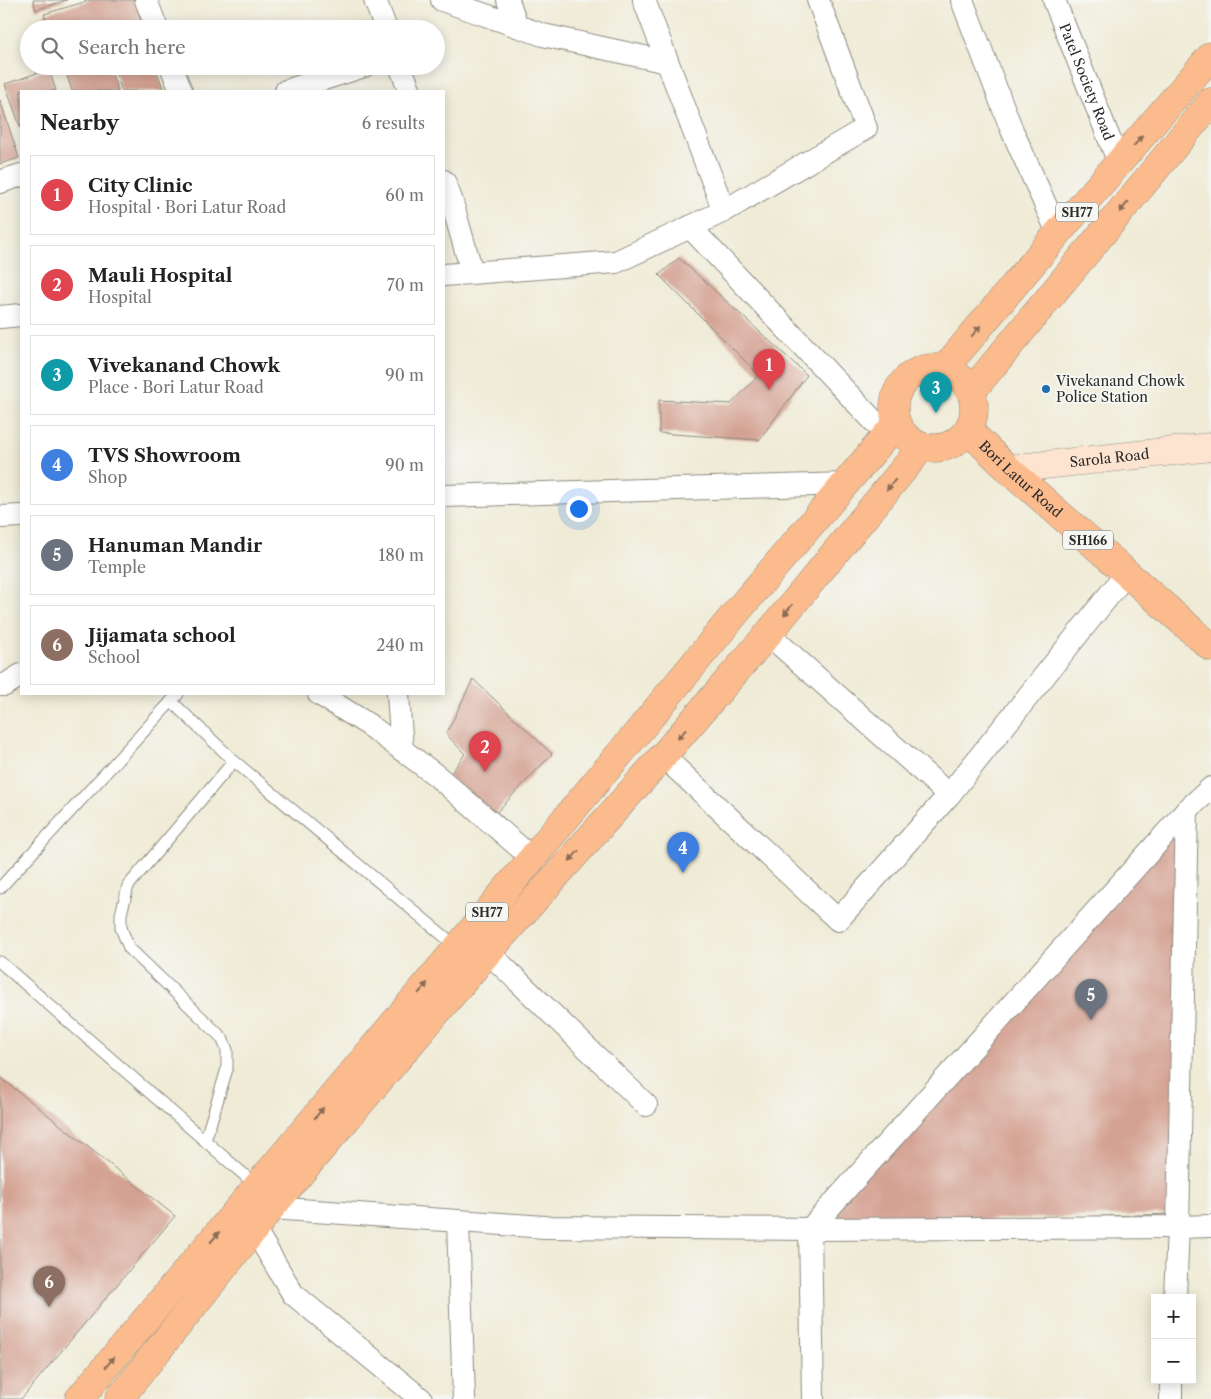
<!DOCTYPE html>
<html lang="en">
<head>
<meta charset="utf-8">
<style>
	body { margin:0; font-family:"Libre Caslon Text",serif; background:#f2f2f2; color:#222 }
	.controls { position:absolute; right:15px; bottom:15px; display:grid; overflow:hidden; border-radius:0px; box-shadow:0 2px 12px #0003 }
	.controls button { width:45px; height:45px; display:grid; place-items:center; padding:0; border:0; border-bottom:1px solid #e0e0e0; background:#fff; color:#222; font:25px sans-serif }
	.you { position:absolute; left:578px; top:508px; width:18px; height:18px; margin:-12px; border:4px solid #fff; border-radius:50%; background:#1a73e8; box-shadow:0 0 0 8px #1a73e833 }
	.badge { display:grid; place-items:center; width:32px; height:32px; border-radius:50%; background:#0b8043; color:#fff; font-size:16px; font-weight:700 }
	.pin { position:absolute; translate:-50% -41px; filter:drop-shadow(0 1px 2px #0008) }
	.pin::after { content:''; position:absolute; top:26px; width:18px; height:15px; background:inherit; clip-path:polygon(0 0,100% 0,50% 100%) }
	.list { margin:0; padding:0; list-style:none }
	h2 { display:flex; justify-content:space-between; align-items:center; height:65px; margin:0; padding:0 20px; font-size:21px }
	h2 small { font-size:16px; font-weight:400; color:#767676 }
	.list li { display:grid; grid-template-columns:32px 1fr auto; gap:15px; align-items:center; box-sizing:border-box; height:80px; margin:0 10px 10px; padding:0 10px; border:1px solid #e0e0e0; border-radius:0px }
	.list b { display:block; font-size:19px; white-space:nowrap }
	.list p { margin:0; font-size:16px; white-space:nowrap; color:#767676 }
	.list em { font-size:16px; font-style:normal; color:#767676 }
	.icon { flex:none; width:28px; height:28px; fill:none; stroke:currentColor; stroke-width:2; stroke-linecap:round; stroke-linejoin:round }
	.map { position:relative; flex:none; width:1211px; height:1399px; overflow:hidden }
	.search { position:absolute; background:#fff; box-shadow:0 2px 12px #0003; left:20px; top:20px; width:425px; height:55px; display:flex; align-items:center; gap:12px; box-sizing:border-box; padding:0 18px; border-radius:28px; color:#767676; font-size:19px }
	.panel { position:absolute; background:#fff; box-shadow:0 2px 12px #0003; left:20px; top:90px; width:425px; height:605px; border-radius:0px }
	.map>svg:first-child { display:block }
	.building { fill:#d4a293 }
	.lines { fill:none; stroke-linecap:round; stroke-linejoin:round }
	.service-casing { stroke:#8d8b80; stroke-width:13 }
	.minor-casing { stroke:#8d8b80; stroke-width:24 }
	.secondary-casing { stroke:#8d8b80; stroke-width:29 }
	.primary-casing { stroke:#8d8b80; stroke-width:29 }
	.service { stroke:#fff; stroke-width:11 }
	.minor { stroke:#fff; stroke-width:22 }
	.secondary { stroke:#fde4d1; stroke-width:28 }
	.primary { stroke:#fbbb8d; stroke-width:28 }
	.oneway { fill:#896c57 }
	.poi-dot { fill:#1f6fb2; stroke:#f6f6f2; stroke-width:2 }
	.labels { text-anchor:middle; dominant-baseline:central; stroke-width:4; stroke-linejoin:round; paint-order:stroke }
	.shield { fill:#f6f6f2; stroke:#686867; stroke-width:1 }
	.shield-label { font-size:12px; font-weight:bold; fill:#2b2b2b }
	.street-label { font-size:14px; fill:#2b2b2b; stroke:#f6f6f2 }
	.poi-label { font-size:14px; fill:#2b2b2b; stroke:#f6f6f2; text-anchor:start }
</style>
</head>
<body>
<div class="map">
<svg width="1211" height="1399" viewBox="0 0 1211 1399">
	<rect width="100%" height="100%" fill="#f6f6f2"/>
	<filter id="ink" filterUnits="userSpaceOnUse"><feTurbulence type="fractalNoise" baseFrequency=".02" numOctaves="2"/><feDisplacementMap in="SourceGraphic" scale="10" xChannelSelector="R" yChannelSelector="G"/><feConvolveMatrix kernelMatrix="1 2 1 2 8 2 1 2 1" color-interpolation-filters="sRGB"/></filter>
	<filter id="wash" filterUnits="userSpaceOnUse"><feTurbulence type="fractalNoise" baseFrequency=".0096" numOctaves="4" result="noise"/><feDisplacementMap in="SourceGraphic" scale="20" xChannelSelector="R" yChannelSelector="G"/><feGaussianBlur stdDeviation="1.12" result="paint"/><feColorMatrix in="noise" values="0 0 0 0 0 0 0 0 0 0 0 0 0 0 0 0 0 1.4 0 .05"/><feComposite in="paint" operator="in"/></filter>
	<g filter="url(#wash)">
		<rect width="100%" height="100%" fill="#efebd6"/>
		<g id="blocks">
			<path class="building" d="M33 0H67L36 10Z
				M91 0H135L143 29H49L44 14Z
				M85 66H109L118 91H72L66 72Z
				M113 66H155L164 91H122Z
				M49 69 56 91H21V129L5 84Z
				M0 100 19 158 0 164Z
				M679 258 807 375 759 440 659 433V400L731 404 759 375 659 275Z
				M473 679 552 754 491 818 448 777 465 754 446 734Z
				M1181 826 1172 1214 819 1225Z
				M0 1077 175 1216 21 1399H0Z"/>
		</g>
	</g>
	<g filter="url(#ink)">
		<use href="#blocks" fill-opacity="0" stroke="#8d8b80" stroke-width="1"/>
		<g class="lines">
			<g class="service-casing">
				<path id="service" d="M171 701 234 761 457 947
					M0 888 178 694
					M0 962 257 1186
					M205 1141 227 1069V1050L222 1038 208 1024 129 948 121 928V914L128 886 234 761"/>
			</g>
			<g class="minor-casing">
				<g id="minor">
					<path d="M146 0 157 29"/>
					<path d="M375 0 386 29"/>
					<path d="M442 0 543 35 667 62"/>
					<path d="M508 0 517 26"/>
					<path d="M644 0 724 211 866 128 818 0"/>
					<path d="M962 0 1011 128 1058 233"/>
					<path id="s1" d="M1054 0 1119 163"/>
					<path d="M171 66 181 91"/>
					<path d="M400 66 410 91"/>
					<path d="M286 91 364 66"/>
					<path d="M444 181 451 199 472 272"/>
					<path d="M0 182 21 175"/>
					<path d="M690 227 887 435"/>
					<path d="M444 275 616 262 724 211"/>
					<path d="M0 317 21 315"/>
					<path d="M444 496 845 484"/>
					<path d="M0 517 21 516"/>
					<path d="M768 634 949 795 1126 574"/>
					<path d="M0 685H5L21 675"/>
					<path d="M319 694 369 725 437 776 532 858"/>
					<path d="M398 694 402 750"/>
					<path d="M663 756 838 920 949 795"/>
					<path d="M488 952 646 1105"/>
					<path d="M271 1208 545 1227 810 1229 1187 810 1211 788"/>
					<path d="M458 1221 464 1399"/>
					<path d="M255 1230 293 1294 421 1399"/>
					<path d="M1175 1298 1178 1227 1211 1226"/>
					<path d="M813 1399 810 1229 1178 1227 1187 810"/>
					<path d="M1171 1399V1380"/>
				</g>
			</g>
			<g class="secondary-casing">
				<g id="secondary">
					<path id="s2" d="M1008 469 1211 447"/>
				</g>
			</g>
			<g class="primary-casing">
				<g id="primary">
					<circle cx="934" cy="408" r="40"/>
					<path d="M944 369 1058 233 1211 56"/>
					<path d="M971 392 1211 102"/>
					<path id="s3" d="M968 430 1008 469 1211 647"/>
					<path d="M79 1399 638 732 739 609 896 424"/>
					<path d="M119 1399 271 1208 488 952 663 756 768 634 922 447"/>
				</g>
			</g>
			<use href="#service" class="service"/>
			<use href="#minor" class="minor"/>
			<use href="#secondary" class="secondary"/>
			<use href="#primary" class="primary"/>
		</g>
		<defs><path id="oneway-solid" d="M-6-.8H1V-3.2L6.5 0L1 3.2V.8H-6Z" transform="scale(1.25)"/></defs>
		<g class="oneway">
			<use href="#oneway-solid" transform="translate(1138 141) rotate(-49)"/>
			<use href="#oneway-solid" transform="translate(1124 207) rotate(130)"/>
			<use href="#oneway-solid" transform="translate(976 331) rotate(-50)"/>
			<use href="#oneway-solid" transform="translate(891 485) rotate(129)"/>
			<use href="#oneway-solid" transform="translate(788 610) rotate(129)"/>
			<use href="#oneway-solid" transform="translate(682 734) rotate(131)"/>
			<use href="#oneway-solid" transform="translate(574 856) rotate(132)"/>
			<use href="#oneway-solid" transform="translate(423 988) rotate(-50)"/>
			<use href="#oneway-solid" transform="translate(319 1113) rotate(-50)"/>
			<use href="#oneway-solid" transform="translate(215 1237) rotate(-50)"/>
			<use href="#oneway-solid" transform="translate(110 1362) rotate(-50)"/>
		</g>
	</g>
	<circle class="poi-dot" cx="1046" cy="389" r="5"/>
	<g class="labels">
		<g class="shield">
			<rect x="1056" y="202.5" width="42" height="19" rx="4"/>
			<rect x="1063" y="530.5" width="50" height="19" rx="4"/>
			<rect x="466" y="902.5" width="42" height="19" rx="4"/>
		</g>
		<g class="shield-label">
			<text x="1077" y="212">SH77</text>
			<text x="1088" y="540">SH166</text>
			<text x="487" y="912">SH77</text>
		</g>
		<g class="street-label">
			<text stroke="none"><textPath href="#s1" startOffset="88">Patel Society Road</textPath></text>
			<text stroke="none"><textPath href="#s2" startOffset="102">Sarola Road</textPath></text>
			<text stroke="none"><textPath href="#s3" startOffset="72">Bori Latur Road</textPath></text>
		</g>
		<g class="poi-label">
			<text x="1056" y="381">Vivekanand Chowk<tspan x="1056" dy="16">Police Station</tspan></text>
		</g>
	</g>
</svg>
<div class="controls">
<button>+</button>
<button>−</button>
</div>
<div class="you"></div>
<div class="pin badge" style="left:769px;top:390px;background:#e0444e">1</div>
<div class="pin badge" style="left:485px;top:772px;background:#e0444e">2</div>
<div class="pin badge" style="left:936px;top:413px;background:#0f9aa8">3</div>
<div class="pin badge" style="left:683px;top:873px;background:#3f7fe0">4</div>
<div class="pin badge" style="left:1091px;top:1020px;background:#6b7280">5</div>
<div class="pin badge" style="left:49px;top:1307px;background:#8d6e63">6</div>
<div class="search"><svg class="icon" aria-label="search" viewBox="0 0 24 24"><circle cx="10" cy="10" r="6"/><path d="M15 15l6 6"/></svg>Search here</div>
<section class="panel">
<h2>Nearby<small>6 results</small></h2>
<ul class="list">
<li><span class="badge" style="background:#e0444e">1</span><div><b>City Clinic</b><p>Hospital · Bori Latur Road</p></div><em>60 m</em></li>
<li><span class="badge" style="background:#e0444e">2</span><div><b>Mauli Hospital</b><p>Hospital</p></div><em>70 m</em></li>
<li><span class="badge" style="background:#0f9aa8">3</span><div><b>Vivekanand Chowk</b><p>Place · Bori Latur Road</p></div><em>90 m</em></li>
<li><span class="badge" style="background:#3f7fe0">4</span><div><b>TVS Showroom</b><p>Shop</p></div><em>90 m</em></li>
<li><span class="badge" style="background:#6b7280">5</span><div><b>Hanuman Mandir</b><p>Temple</p></div><em>180 m</em></li>
<li><span class="badge" style="background:#8d6e63">6</span><div><b>Jijamata school</b><p>School</p></div><em>240 m</em></li>
</ul>
</section>
</div>
</body>
</html>
